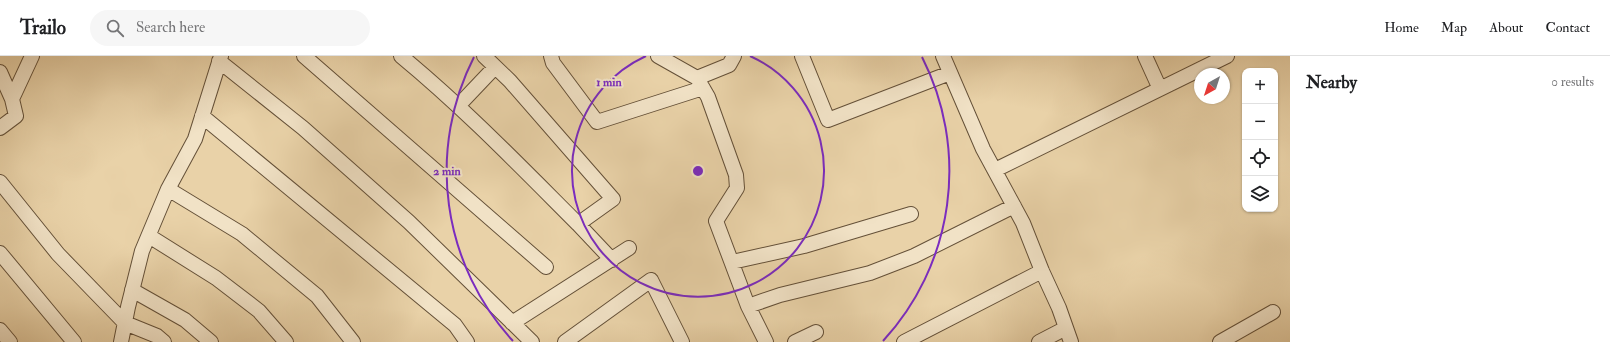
<!DOCTYPE html>
<html lang="en">
<head>
<meta charset="utf-8">
<style>
	body { margin:0; font-family:"IM FELL Double Pica",serif; background:#f6f6f6; color:#202124 }
	.controls { position:absolute; right:12px; top:12px; display:grid; overflow:hidden; border-radius:8px; box-shadow:0 1px 3px #0004 }
	.controls button { width:36px; height:36px; display:grid; place-items:center; padding:0; border:0; border-bottom:1px solid #e0e0e0; background:#fff; color:#202124; font:20px sans-serif }
	.compass { position:absolute; left:1194px; top:12px; width:36px; height:36px; border-radius:50%; background:#fff; box-shadow:0 1px 3px #0004; rotate:219deg }
	.list { margin:0; padding:0; list-style:none }
	h2 { display:flex; justify-content:space-between; align-items:center; height:52px; margin:0; padding:0 16px; font-size:17px }
	h2 small { font-size:13px; font-weight:400; color:#757577 }
	.icon { flex:none; width:22px; height:22px; fill:none; stroke:currentColor; stroke-width:2; stroke-linecap:round; stroke-linejoin:round }
	.map { position:relative; flex:none; width:1290px; height:286px; overflow:hidden }
	header { display:flex; align-items:center; gap:24px; box-sizing:border-box; height:56px; padding:0 20px; background:#fff; border-bottom:1px solid #e0e0e0 }
	header strong { font-size:19px }
	nav { display:flex; gap:22px; margin-inline-start:auto; font-size:14px }
	.search { width:280px; height:36px; background:#f6f6f6; display:flex; align-items:center; gap:10px; box-sizing:border-box; padding:0 14px; border-radius:22px; color:#757577; font-size:15px }
	main { display:flex }
	aside { flex:1; background:#fff }
	.map>svg:first-child { display:block }
	.lines { fill:none; stroke-linecap:round; stroke-linejoin:round }
	.minor-casing { stroke:#645038; stroke-width:16 }
	.minor { stroke:#f1e2c6; stroke-width:14 }
	.ring { fill:none; stroke:#7b2cbf; stroke-width:2 }
	.centre { fill:#7b2cbf; stroke:#f1e2c6; stroke-width:2 }
	.ring-label { font-size:12px; text-anchor:middle; font-weight:bold; fill:#7b2cbf; stroke:#f1e2c6; stroke-width:4; stroke-linejoin:round; paint-order:stroke }
</style>
</head>
<body>
<header>
<strong>Trailo</strong>
<div class="search"><svg class="icon" aria-label="search" viewBox="0 0 24 24"><circle cx="10" cy="10" r="6"/><path d="M15 15l6 6"/></svg>Search here</div>
<nav><a>Home</a><a>Map</a><a>About</a><a>Contact</a></nav>
</header>
<main>
<div class="map">
<svg width="1290" height="286" viewBox="0 0 1290 286">
	<rect width="100%" height="100%" fill="#e9d2a8"/>
	<filter id="stains"><feTurbulence type="fractalNoise" baseFrequency=".005" numOctaves="4"/><feColorMatrix values="0 0 0 0 .2 0 0 0 0 .09 0 0 0 0 .02 0 0 0 .5 -.17"/></filter>
	<radialGradient id="worn" r=".72"><stop offset=".6" stop-color="#630" stop-opacity="0"/><stop offset="1" stop-color="#630" stop-opacity=".3"/></radialGradient>
	<g class="lines">
		<g class="minor-casing">
			<path id="minor" d="M304 0 546 211
				M401 0C464 52 520 110 578 168L613 143 510 25 484 0
				M551 0 553 7 597 66 703 32
				M658 0 697 22 729 9 734 0
				M802 0 828 64 950 17
				M943 0 983 93 1023 167 1042 215 1059 252 1071 286
				M1145 0 1160 33
				M219 5 303 72 409 166 532 286
				M0 16 12 43
				M697 22 708 41 736 119 737 132 716 165 748 250 766 286
				M458 50 495 11
				M202 60 455 269 467 286
				M0 72 16 60 12 43 32 0
				M995 114 1227 0
				M0 126 58 198 125 267 157 280 164 286
				M168 133 242 178 317 240 353 286
				M578 168 612 204
				M149 180 216 222 259 255 286 286
				M0 197 74 286
				M732 206 804 190 911 158
				M132 234 185 264 211 286
				M748 250 780 239 870 217 914 200 1014 150
				M512 267 629 192
				M0 274 10 286
				M121 286 128 251 142 195 168 133 195 83 221 0
				M565 286 651 224 682 286
				M795 286 816 276
				M904 286 1042 215
				M1039 286 1066 272
				M1220 286 1273 256"/>
		</g>
		<use href="#minor" class="minor"/>
	</g>
	<g class="ring">
		<path d="M750 0A126 126 0 1 1 646 0"/>
		<path d="M513 285A251 251 0 0 1 474 1M922 1A251 251 0 0 1 883 285"/>
	</g>
	<circle cx="698" cy="115" r="6" class="centre"/>
	<g class="ring-label">
		<text x="609" y="30">1 min</text>
		<text x="447" y="119">2 min</text>
	</g>
	<rect width="100%" height="100%" filter="url(#stains)"/>
	<rect width="100%" height="100%" fill="url(#worn)"/>
</svg>
<div class="controls">
<button>+</button>
<button>−</button>
<button><svg class="icon" aria-label="locate" viewBox="0 0 24 24"><circle cx="12" cy="12" r="6"/><path d="M12 2v4M12 18v4M2 12h4M18 12h4"/></svg></button>
<button><svg class="icon" aria-label="layers" viewBox="0 0 24 24"><path d="M12 4l9 5-9 5-9-5zM3 14l9 5 9-5"/></svg></button>
</div>
<svg class="compass" viewBox="-18 -18 36 36"><path d="M0-13l5 13h-10z" fill="#e53935"/><path d="M0 13l5-13h-10z" fill="#757577"/></svg>
</div>
<aside>
<h2>Nearby<small>0 results</small></h2>
<ul class="list">
</ul>
</aside>
</main>
</body>
</html>
